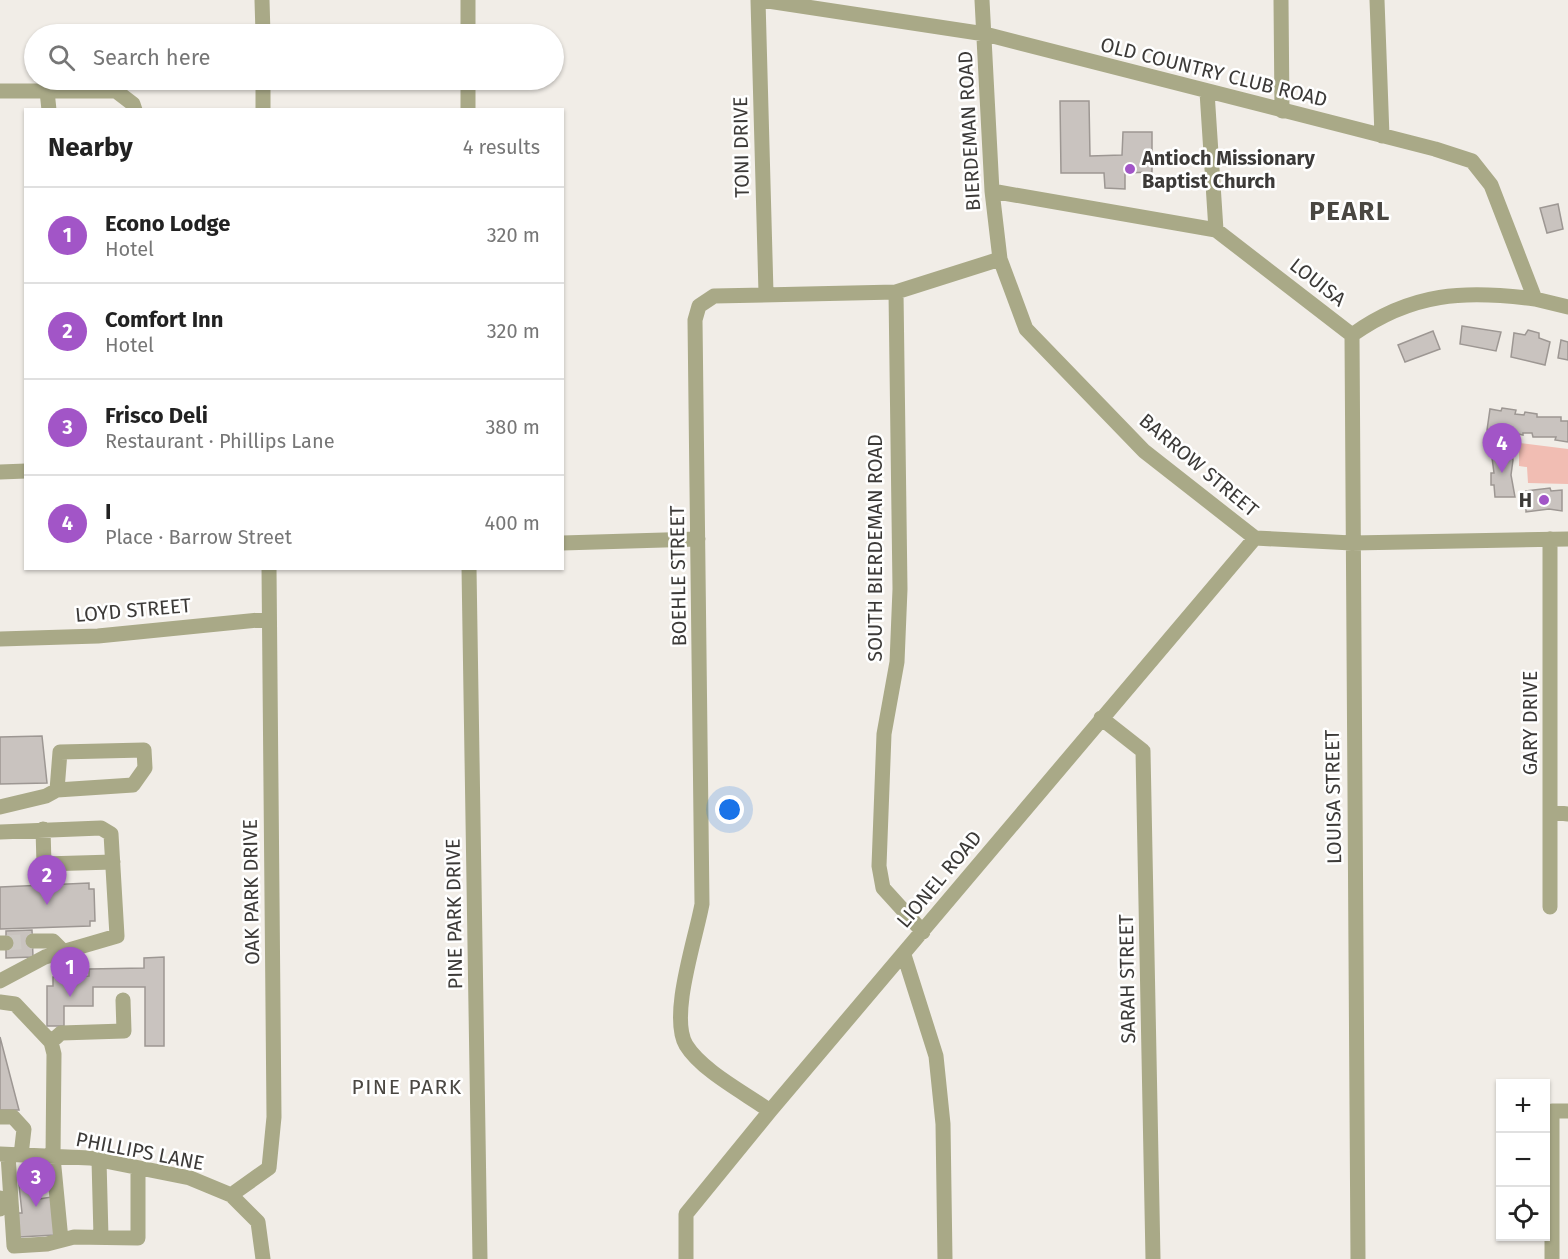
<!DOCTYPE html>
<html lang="en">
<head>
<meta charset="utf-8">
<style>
	body { margin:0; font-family:"Fira Sans",sans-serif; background:#f6f6f6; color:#222 }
	.controls { position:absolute; right:18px; bottom:18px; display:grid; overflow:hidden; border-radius:0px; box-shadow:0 2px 4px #0004 }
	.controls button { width:54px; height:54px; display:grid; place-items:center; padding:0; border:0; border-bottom:2px solid #e0e0e0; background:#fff; color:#222; font:30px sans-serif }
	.you { position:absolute; left:730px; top:810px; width:21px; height:21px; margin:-15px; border:4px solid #fff; border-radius:50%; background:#1a73e8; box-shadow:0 0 0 9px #1a73e833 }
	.badge { display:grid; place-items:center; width:39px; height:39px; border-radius:50%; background:#a255c7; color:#fff; font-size:20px; font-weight:700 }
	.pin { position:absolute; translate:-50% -50px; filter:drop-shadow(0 2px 3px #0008) }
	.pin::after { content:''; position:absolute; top:32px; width:21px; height:18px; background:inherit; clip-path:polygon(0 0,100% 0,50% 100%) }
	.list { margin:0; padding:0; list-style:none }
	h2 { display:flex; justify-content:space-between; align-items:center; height:78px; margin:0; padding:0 24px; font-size:26px }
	h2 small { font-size:20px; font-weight:400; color:#767676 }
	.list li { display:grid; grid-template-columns:39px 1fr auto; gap:18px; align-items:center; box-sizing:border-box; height:96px; padding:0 24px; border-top:2px solid #e0e0e0 }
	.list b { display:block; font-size:22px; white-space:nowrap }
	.list p { margin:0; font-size:20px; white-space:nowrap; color:#767676 }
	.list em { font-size:20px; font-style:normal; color:#767676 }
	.icon { flex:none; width:33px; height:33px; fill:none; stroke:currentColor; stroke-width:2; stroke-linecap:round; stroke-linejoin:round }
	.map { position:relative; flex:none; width:1568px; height:1259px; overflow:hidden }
	.search { position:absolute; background:#fff; box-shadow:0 2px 4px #0004; left:24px; top:24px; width:540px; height:66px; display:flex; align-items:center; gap:15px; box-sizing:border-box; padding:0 21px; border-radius:33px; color:#767676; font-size:22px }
	.panel { position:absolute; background:#fff; box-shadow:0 2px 4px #0004; left:24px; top:108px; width:540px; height:462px; border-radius:0px }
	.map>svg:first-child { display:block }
	.green { fill:#f1bdb3 }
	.building { fill:#c9c3bf; stroke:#9d9793; stroke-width:1.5 }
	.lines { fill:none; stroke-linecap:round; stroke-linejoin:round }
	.minor-tunnel { stroke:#cdc9c4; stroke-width:15; stroke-dasharray:15 8; stroke-linecap:butt }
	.minor { stroke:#a9a987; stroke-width:15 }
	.poi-dot { fill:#a255c7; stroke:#fff; stroke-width:2 }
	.labels { text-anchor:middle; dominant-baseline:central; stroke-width:5; stroke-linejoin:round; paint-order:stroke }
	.street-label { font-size:20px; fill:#3c3a38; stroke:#fff }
	.poi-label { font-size:20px; font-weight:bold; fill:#3c3a38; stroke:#fff; text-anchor:start }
	.neighbourhood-label { font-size:21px; letter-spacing:1.5px; fill:#4a4742; stroke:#fff }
	.district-label { font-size:26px; font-weight:bold; letter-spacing:1.5px; fill:#4a4742; stroke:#fff }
</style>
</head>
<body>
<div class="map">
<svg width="1568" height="1259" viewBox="0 0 1568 1259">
	<rect width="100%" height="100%" fill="#f1ede7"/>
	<path class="green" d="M1519 443 1568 449V484L1528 483 1527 467 1519 466Z"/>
	<path class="building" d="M1060 101H1089L1090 156 1122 155 1123 132H1152V172L1125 173V189L1105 188 1104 173H1061Z
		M1558 204 1563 229 1547 233 1540 208Z
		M1462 326 1501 332 1496 351 1460 344Z
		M1528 330 1539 333V338L1550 342 1545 365 1511 357 1514 333 1525 335Z
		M1433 331 1440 349 1405 362 1398 345Z
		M1561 340 1568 342V360L1558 358Z
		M1502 408 1516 410 1515 414 1524 415 1525 412 1537 414V417H1561V421H1568V442L1555 440 1556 437H1533L1532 433H1523V435L1509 432 1510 430H1487L1490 409 1501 411Z
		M1511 449 1513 460 1511 475 1515 497H1495L1494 485H1491V473H1494L1491 450Z
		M1550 488 1551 491 1562 490V511L1549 509 1526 512V491Z
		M42 736 47 783 0 784V737Z
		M89 883V889H94L95 921H90V926L0 929V887Z
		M32 930 33 957 6 958V931Z
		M164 957V1046H145V987H93V1006H64V1026H47V986H53V977L89 976V969L144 968V958Z
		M0 1037 19 1110H0Z
		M38 1183 39 1199 51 1197 55 1235 19 1237 17 1213H22L19 1185Z"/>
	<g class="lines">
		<path class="minor-tunnel" d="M6 943 33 941"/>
		<path class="minor" d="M262 0 263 34
			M468 0V34
			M758 0 766 293
			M761 0 985 34 1435 149 1472 161 1491 185 1535 299 1568 307
			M982 0 992 191 1000 259 1026 329 1144 451 1255 538 1352 543 1568 539
			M1281 0 1282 111
			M1377 0 1382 136
			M263 80V110
			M468 80V110
			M0 91H116L133 104 135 110
			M47 91 49 110
			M1207 92 1216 230
			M992 191 1216 230 1352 335C1412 292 1465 290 1535 299
			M896 292 900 589 897 662 884 734 879 866 883 888 923 932
			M1352 335 1358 1259
			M0 472 26 471
			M1550 539V907
			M562 543 698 539
			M469 568 480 1259
			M0 639 98 636 269 619
			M1101 718 1143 751 1153 1259
			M0 807 46 796 57 790 133 785 145 768 144 750 60 752 57 790
			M1552 812 1568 814
			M43 829 44 864 113 862
			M0 832 101 828 111 834 117 936 45 957 0 981
			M33 941H53L63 951
			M0 943H6
			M904 955 936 1056 943 1124 945 1259
			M0 1002 15 1004 51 1042 54 1054 53 1157 61 1240
			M51 1042 61 1033 124 1031 123 1000
			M770 1111C745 1093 702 1071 686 1045 669 1016 696 938 702 904L695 320 699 306 714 296 896 292 1000 259
			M0 1117H13L24 1129 21 1155
			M0 1154 90 1158 190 1178 231 1195 258 1222 263 1259
			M8 1155 14 1246 47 1244 74 1237 138 1238V1168
			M99 1160 101 1237
			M231 1195 269 1168 274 1117 269 568
			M0 1209V1198
			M686 1259V1214L770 1111 1255 538
			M1552 1259V1111H1568"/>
	</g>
	<g class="poi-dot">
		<circle cx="1130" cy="169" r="6"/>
		<circle cx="1544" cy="500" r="6"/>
	</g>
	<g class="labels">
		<g class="street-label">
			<text transform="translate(1214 72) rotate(14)">OLD COUNTRY CLUB ROAD</text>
			<text transform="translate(969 131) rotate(-93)">BIERDEMAN ROAD</text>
			<text transform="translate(741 147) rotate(-91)">TONI DRIVE</text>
			<text transform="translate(1318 282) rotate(38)">LOUISA</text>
			<text transform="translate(1199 465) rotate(40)">BARROW STREET</text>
			<text transform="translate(875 548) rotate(-90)">SOUTH BIERDEMAN ROAD</text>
			<text transform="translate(678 576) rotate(-91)">BOEHLE STREET</text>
			<text transform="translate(133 610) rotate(-5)">LOYD STREET</text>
			<text transform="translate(1530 723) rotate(-90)">GARY DRIVE</text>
			<text transform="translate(1333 797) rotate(-91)">LOUISA STREET</text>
			<text transform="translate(939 879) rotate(-50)">LIONEL ROAD</text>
			<text transform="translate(251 892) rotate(-91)">OAK PARK DRIVE</text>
			<text transform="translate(454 914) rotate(-91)">PINE PARK DRIVE</text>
			<text transform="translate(1127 979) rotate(-91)">SARAH STREET</text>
			<text transform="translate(140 1151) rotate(11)">PHILLIPS LANE</text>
		</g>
		<g class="poi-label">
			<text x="1142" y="158">Antioch Missionary<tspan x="1142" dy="23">Baptist Church</tspan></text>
			<text x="1532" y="500" text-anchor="end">H</text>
		</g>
		<g class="neighbourhood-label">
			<text x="407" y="1087">PINE PARK</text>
		</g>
		<g class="district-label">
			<text x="1350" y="211">PEARL</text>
		</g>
	</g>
</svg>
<div class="controls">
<button>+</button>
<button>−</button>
<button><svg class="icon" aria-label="locate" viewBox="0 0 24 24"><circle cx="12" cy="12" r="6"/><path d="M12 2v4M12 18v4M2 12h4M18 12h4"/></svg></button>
</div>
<div class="you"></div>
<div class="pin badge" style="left:70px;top:997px">1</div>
<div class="pin badge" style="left:47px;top:905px">2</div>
<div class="pin badge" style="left:36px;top:1207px">3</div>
<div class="pin badge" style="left:1502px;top:473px">4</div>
<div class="search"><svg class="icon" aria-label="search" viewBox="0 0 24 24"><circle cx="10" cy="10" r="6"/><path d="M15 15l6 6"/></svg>Search here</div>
<section class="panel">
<h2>Nearby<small>4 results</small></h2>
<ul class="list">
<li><span class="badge">1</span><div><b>Econo Lodge</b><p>Hotel</p></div><em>320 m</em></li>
<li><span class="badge">2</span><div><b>Comfort Inn</b><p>Hotel</p></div><em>320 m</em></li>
<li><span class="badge">3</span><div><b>Frisco Deli</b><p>Restaurant · Phillips Lane</p></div><em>380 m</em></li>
<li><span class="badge">4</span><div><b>I</b><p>Place · Barrow Street</p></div><em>400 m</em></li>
</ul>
</section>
</div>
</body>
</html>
